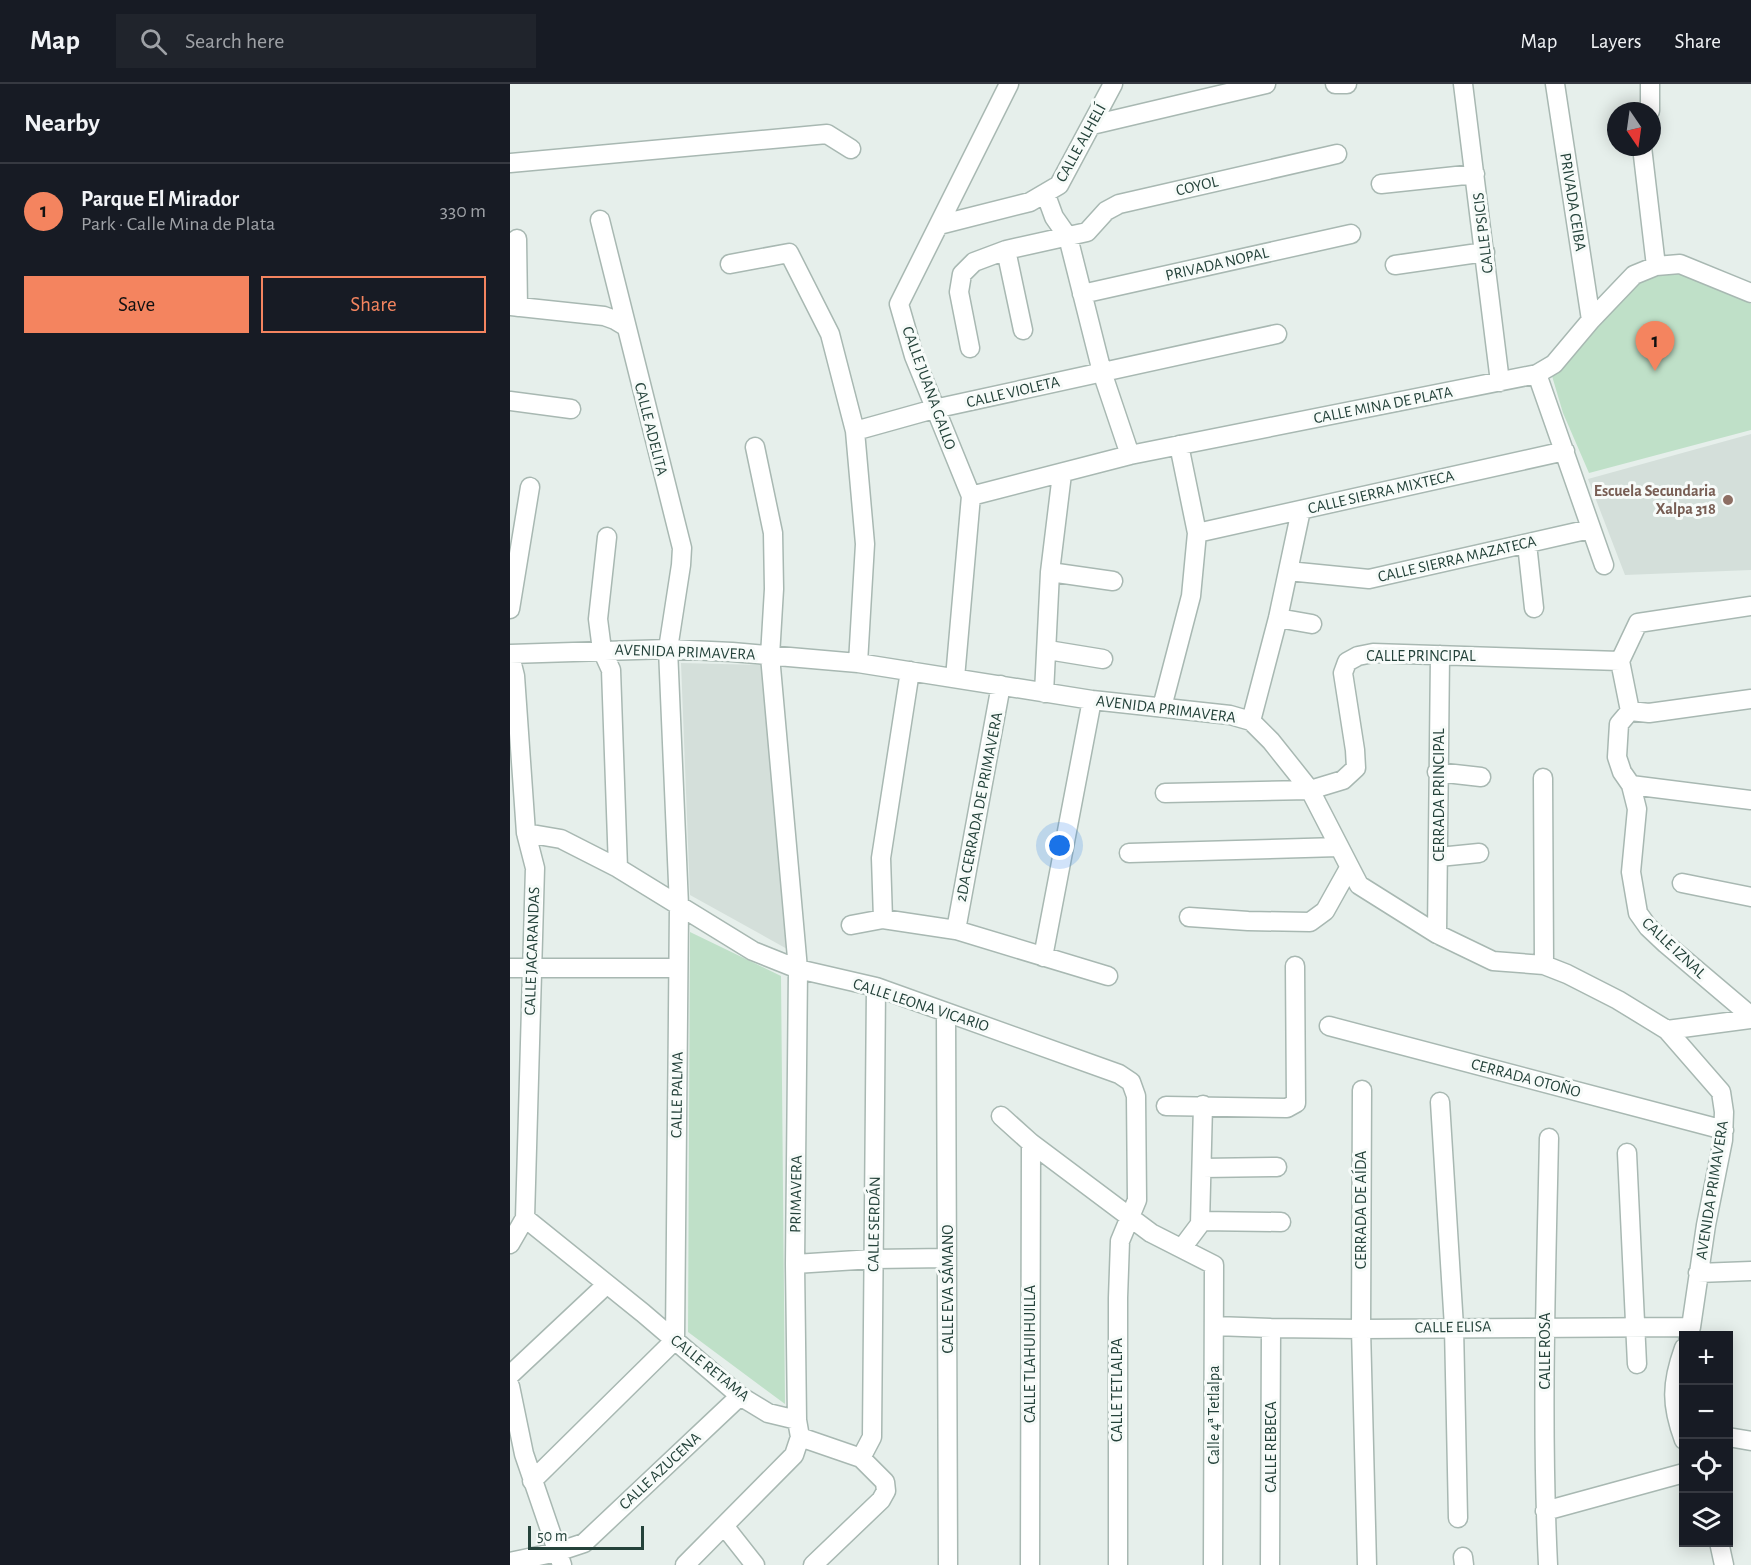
<!DOCTYPE html>
<html lang="en">
<head>
<meta charset="utf-8">
<style>
	body { margin:0; font-family:"Alegreya Sans",sans-serif; background:#20242c; color:#f1f3f6 }
	.controls { position:absolute; right:18px; bottom:18px; display:grid; overflow:hidden; border-radius:0px; box-shadow:0 3px 15px #0003 }
	.controls button { width:54px; height:54px; display:grid; place-items:center; padding:0; border:0; border-bottom:2px solid #363941; background:#171b24; color:#f1f3f6; font:30px sans-serif }
	.compass { position:absolute; left:1097px; top:18px; width:54px; height:54px; border-radius:50%; background:#171b24; box-shadow:0 3px 15px #0003; rotate:167deg }
	.scale { position:absolute; left:18px; bottom:15px; width:116px; box-sizing:border-box; padding-left:6px; border:3px solid #24423a; border-top:0; font-size:16px; line-height:21px; white-space:nowrap; color:#24423a; -webkit-text-stroke:4px #f7fbf9; paint-order:stroke }
	.you { position:absolute; left:550px; top:762px; width:21px; height:21px; margin:-15px; border:4px solid #fff; border-radius:50%; background:#1a73e8; box-shadow:0 0 0 9px #1a73e833 }
	.badge { display:grid; place-items:center; width:39px; height:39px; border-radius:50%; background:#f4845f; color:#111; font-size:20px; font-weight:700 }
	.pin { position:absolute; translate:-50% -50px; filter:drop-shadow(0 2px 3px #0008) }
	.pin::after { content:''; position:absolute; top:32px; width:21px; height:18px; background:inherit; clip-path:polygon(0 0,100% 0,50% 100%) }
	.list { margin:0; padding:0; list-style:none }
	h2 { display:flex; justify-content:space-between; align-items:center; height:78px; margin:0; padding:0 24px; font-size:26px }
	h2 small { font-size:20px; font-weight:400; color:#9ea1a6 }
	.list li { display:grid; grid-template-columns:39px 1fr auto; gap:18px; align-items:center; box-sizing:border-box; height:96px; padding:0 24px; border-top:2px solid #363941 }
	.list b { display:block; font-size:22px; white-space:nowrap }
	.list p { margin:0; font-size:20px; white-space:nowrap; color:#9ea1a6 }
	.list em { font-size:20px; font-style:normal; color:#9ea1a6 }
	.actions { display:flex; gap:12px; padding:18px 24px }
	.actions a { flex:1; padding:14px 0; border:2px solid #f4845f; border-radius:0px; text-align:center; font-size:21px; color:#f4845f }
	.actions .main { background:#f4845f; color:#111 }
	.icon { flex:none; width:33px; height:33px; fill:none; stroke:currentColor; stroke-width:2; stroke-linecap:round; stroke-linejoin:round }
	.map { position:relative; flex:none; width:1241px; height:1481px; overflow:hidden }
	header { display:flex; align-items:center; gap:36px; box-sizing:border-box; height:84px; padding:0 30px; background:#171b24; border-bottom:2px solid #363941 }
	header strong { font-size:28px }
	nav { display:flex; gap:33px; margin-inline-start:auto; font-size:21px }
	.search { width:420px; height:54px; background:#20242c; display:flex; align-items:center; gap:15px; box-sizing:border-box; padding:0 21px; border-radius:0px; color:#9ea1a6; font-size:22px }
	main { display:flex }
	aside { flex:1; background:#171b24 }
	.map>svg:first-child { display:block }
	.built { fill:#d4dfda }
	.green { fill:#bfe0c8 }
	.lines { fill:none; stroke-linecap:round; stroke-linejoin:round }
	.minor-casing { stroke:#a8b8b2; stroke-width:21 }
	.minor { stroke:#fff; stroke-width:18 }
	.education-dot { fill:#8d6e63; stroke:#f7fbf9; stroke-width:2 }
	.labels { text-anchor:middle; dominant-baseline:central; stroke-width:6; stroke-linejoin:round; paint-order:stroke }
	.street-label { font-size:16px; fill:#24423a; stroke:#f7fbf9 }
	.education-label { font-size:16px; font-weight:bold; fill:#785e54; stroke:#f7fbf9; text-anchor:end }
</style>
</head>
<body>
<header>
<strong>Map</strong>
<div class="search"><svg class="icon" aria-label="search" viewBox="0 0 24 24"><circle cx="10" cy="10" r="6"/><path d="M15 15l6 6"/></svg>Search here</div>
<nav><a>Map</a><a>Layers</a><a>Share</a></nav>
</header>
<main>
<aside>
<h2>Nearby<small></small></h2>
<ul class="list">
<li><span class="badge">1</span><div><b>Parque El Mirador</b><p>Park · Calle Mina de Plata</p></div><em>330 m</em></li>
</ul>
<div class="actions"><a class="main">Save</a><a>Share</a></div>
</aside>
<div class="map">
<svg width="1241" height="1481" viewBox="0 0 1241 1481">
	<rect width="100%" height="100%" fill="#e6efeb"/>
	<path class="built" d="M1241 350V486L1115 491 1078 395Z
		M171 579 252 581 279 866 180 811Z"/>
	<path class="green" d="M1145 188C1183 190 1210 197 1241 220V346L1079 389 1053 329 1042 292 1068 267 1125 197Z
		M180 848 271 892 275 1320 178 1248Z"/>
	<g class="lines">
		<g class="minor-casing">
			<path id="minor" d="M825 0H837
				M953 0 990 298
				M1045 0 1081 236
				M1140 27V0
				M582 41 756 0
				M1132 63 1146 182
				M0 79 317 50 341 65
				M871 100 965 90
				M536 111 544 133 558 153 592 288 620 371
				M429 141 520 118 549 101 603 0
				M7 155 8 223
				M496 166 513 246
				M220 180 279 169 320 250 345 347 355 460 348 579
				M885 181 975 168
				M572 210 841 150
				M0 222 94 232 105 236 115 242
				M460 264 449 208 452 190 464 178 496 166 577 148 596 127 609 120 827 70
				M1027 290 1094 481
				M0 317 61 325
				M345 347 424 325 767 250
				M245 363 263 449 264 505 260 572 288 885 285 1180 287 1336
				M461 412 620 371 1027 290 1044 280 1081 236 1124 191 1146 182 1170 180 1241 209
				M687 449 1055 367
				M97 453 88 535 92 566 101 586 108 784
				M1017 460 1024 524
				M778 487 859 495 1080 445
				M540 488 603 497
				M1241 522 1128 539 1110 577 1120 627 1109 640 1107 673 1112 688 1121 701 1127 725 1121 788 1128 829 1138 843 1156 860 1241 932
				M0 525 20 403
				M768 534 802 540
				M538 566 593 575
				M0 570 158 565 222 568 348 579 582 616 720 631 741 637 761 657 800 706 849 801 927 850 983 877 1034 881 1057 890 1108 916 1157 946 1211 1008 1214 1028 1213 1056 1196 1141 1181 1243 1178 1252
				M0 572 5 592 16 749 25 784 15 1134 0 1160
				M445 594 461 412 404 272 389 220 499 0
				M534 609 540 488 552 390
				M652 623 681 512 687 449 669 361
				M1120 627 1139 629 1241 615
				M741 637 768 534 791 426
				M927 688 971 693
				M1033 694 1034 881
				M1121 701 1241 716
				M655 709 800 706 833 696 846 684 845 666 833 589 837 578 848 572 863 569 1110 577
				M16 749 51 755 108 784 243 867 288 885 366 903 609 990 621 998 626 1012 627 1116 610 1157 608 1214V1481
				M619 769 829 763
				M929 773 969 769
				M1172 799 1241 813
				M679 833 738 837 800 838 815 827 839 784
				M373 835 371 774 400 587
				M341 841 373 835 446 846 598 892
				M446 846 491 601
				M927 850 930 571
				M533 873 582 616
				M0 884H168
				M436 928 438 1481
				M819 942 1214 1046
				M1157 946 1241 935
				M852 1006 851 1245 857 1481
				M930 1018 944 1243 948 1434
				M656 1022 777 1024 786 1019 785 882
				M491 1032 521 1059 641 1149 704 1181 703 1481
				M1117 1069 1127 1280
				M692 1084 767 1083
				M15 1134 133 1229 230 1312 258 1329 287 1336 290 1353 351 1374 375 1398 376 1407 371 1416 303 1481
				M691 1137 771 1138
				M672 1164 690 1140 693 1021
				M285 1180 363 1175 437 1174
				M1188 1189 1241 1187
				M705 1242 761 1244 851 1245 1181 1243
				M1174 1264C1161 1300 1161 1321 1174 1356
				M0 1291 97 1200
				M0 1302 14 1370 52 1481
				M1218 1353 1241 1357
				M351 1374 362 1353 366 903
				M22 1397 165 1256 169 822 158 565 171 481 172 464 90 136
				M1035 1427 1174 1389
				M215 1443 245 1481
				M1209 1458 1214 1481
				M953 1473 954 1481
				M0 1478 47 1468 74 1459 230 1312
				M175 1481 284 1371 290 1353
				M520 1481 521 1059
				M760 1481 761 1244
				M1038 1481C1031 1339 1036 1196 1039 1054"/>
		</g>
		<use href="#minor" class="minor"/>
	</g>
	<circle class="education-dot" cx="1218" cy="416" r="6"/>
	<g class="labels">
		<g class="street-label">
			<text transform="translate(571 59) rotate(-61)">CALLE ALHELÍ</text>
			<text transform="translate(687 102) rotate(-13)">COYOL</text>
			<text transform="translate(1063 118) rotate(81)">PRIVADA CEIBA</text>
			<text transform="translate(973 149) rotate(-97)">CALLE PSICIS</text>
			<text transform="translate(707 180) rotate(-13)">PRIVADA NOPAL</text>
			<text transform="translate(419 304) rotate(70)">CALLE JUANA GALLO</text>
			<text transform="translate(503 308) rotate(-13)">CALLE VIOLETA</text>
			<text transform="translate(873 321) rotate(-11)">CALLE MINA DE PLATA</text>
			<text transform="translate(141 345) rotate(76)">CALLE ADELITA</text>
			<text transform="translate(871 408) rotate(-13)">CALLE SIERRA MIXTECA</text>
			<text transform="translate(947 475) rotate(-13)">CALLE SIERRA MAZATECA</text>
			<text transform="translate(175 568) rotate(2)">AVENIDA PRIMAVERA</text>
			<text x="911" y="572">CALLE PRINCIPAL</text>
			<text transform="translate(656 625) rotate(7)">AVENIDA PRIMAVERA</text>
			<text transform="translate(929 711) rotate(-90)">CERRADA PRINCIPAL</text>
			<text transform="translate(469 723) rotate(-79)">2DA CERRADA DE PRIMAVERA</text>
			<text transform="translate(1164 864) rotate(43)">CALLE IZNAL</text>
			<text transform="translate(22 867) rotate(-88)">CALLE JACARANDAS</text>
			<text transform="translate(411 921) rotate(18)">CALLE LEONA VICARIO</text>
			<text transform="translate(1016 994) rotate(15)">CERRADA OTOÑO</text>
			<text transform="translate(167 1011) rotate(-89)">CALLE PALMA</text>
			<text transform="translate(1202 1106) rotate(-81)">AVENIDA PRIMAVERA</text>
			<text transform="translate(286 1110) rotate(-89)">PRIMAVERA</text>
			<text transform="translate(851 1126) rotate(-90)">CERRADA DE AÍDA</text>
			<text transform="translate(364 1140) rotate(-89)">CALLE SERDÁN</text>
			<text transform="translate(438 1205) rotate(-90)">CALLE EVA SÁMANO</text>
			<text transform="translate(943 1243) rotate(-1)">CALLE ELISA</text>
			<text transform="translate(1035 1267) rotate(-90)">CALLE ROSA</text>
			<text transform="translate(520 1270) rotate(-90)">CALLE TLAHUIHUILLA</text>
			<text transform="translate(200 1284) rotate(39)">CALLE RETAMA</text>
			<text transform="translate(607 1306) rotate(-90)">CALLE TETLALPA</text>
			<text transform="translate(704 1331) rotate(-90)">Calle 4ª Tetlalpa</text>
			<text transform="translate(761 1363) rotate(-90)">CALLE REBECA</text>
			<text transform="translate(150 1387) rotate(-43)">CALLE AZUCENA</text>
		</g>
		<g class="education-label">
			<text x="1206" y="407">Escuela Secundaria<tspan x="1206" dy="18">Xalpa 318</tspan></text>
		</g>
	</g>
</svg>
<div class="controls">
<button>+</button>
<button>−</button>
<button><svg class="icon" aria-label="locate" viewBox="0 0 24 24"><circle cx="12" cy="12" r="6"/><path d="M12 2v4M12 18v4M2 12h4M18 12h4"/></svg></button>
<button><svg class="icon" aria-label="layers" viewBox="0 0 24 24"><path d="M12 4l9 5-9 5-9-5zM3 14l9 5 9-5"/></svg></button>
</div>
<svg class="compass" viewBox="-18 -18 36 36"><path d="M0-13l5 13h-10z" fill="#e53935"/><path d="M0 13l5-13h-10z" fill="#9ea1a6"/></svg>
<div class="scale">50 m</div>
<div class="you"></div>
<div class="pin badge" style="left:1145px;top:287px">1</div>
</div>
</main>
</body>
</html>
